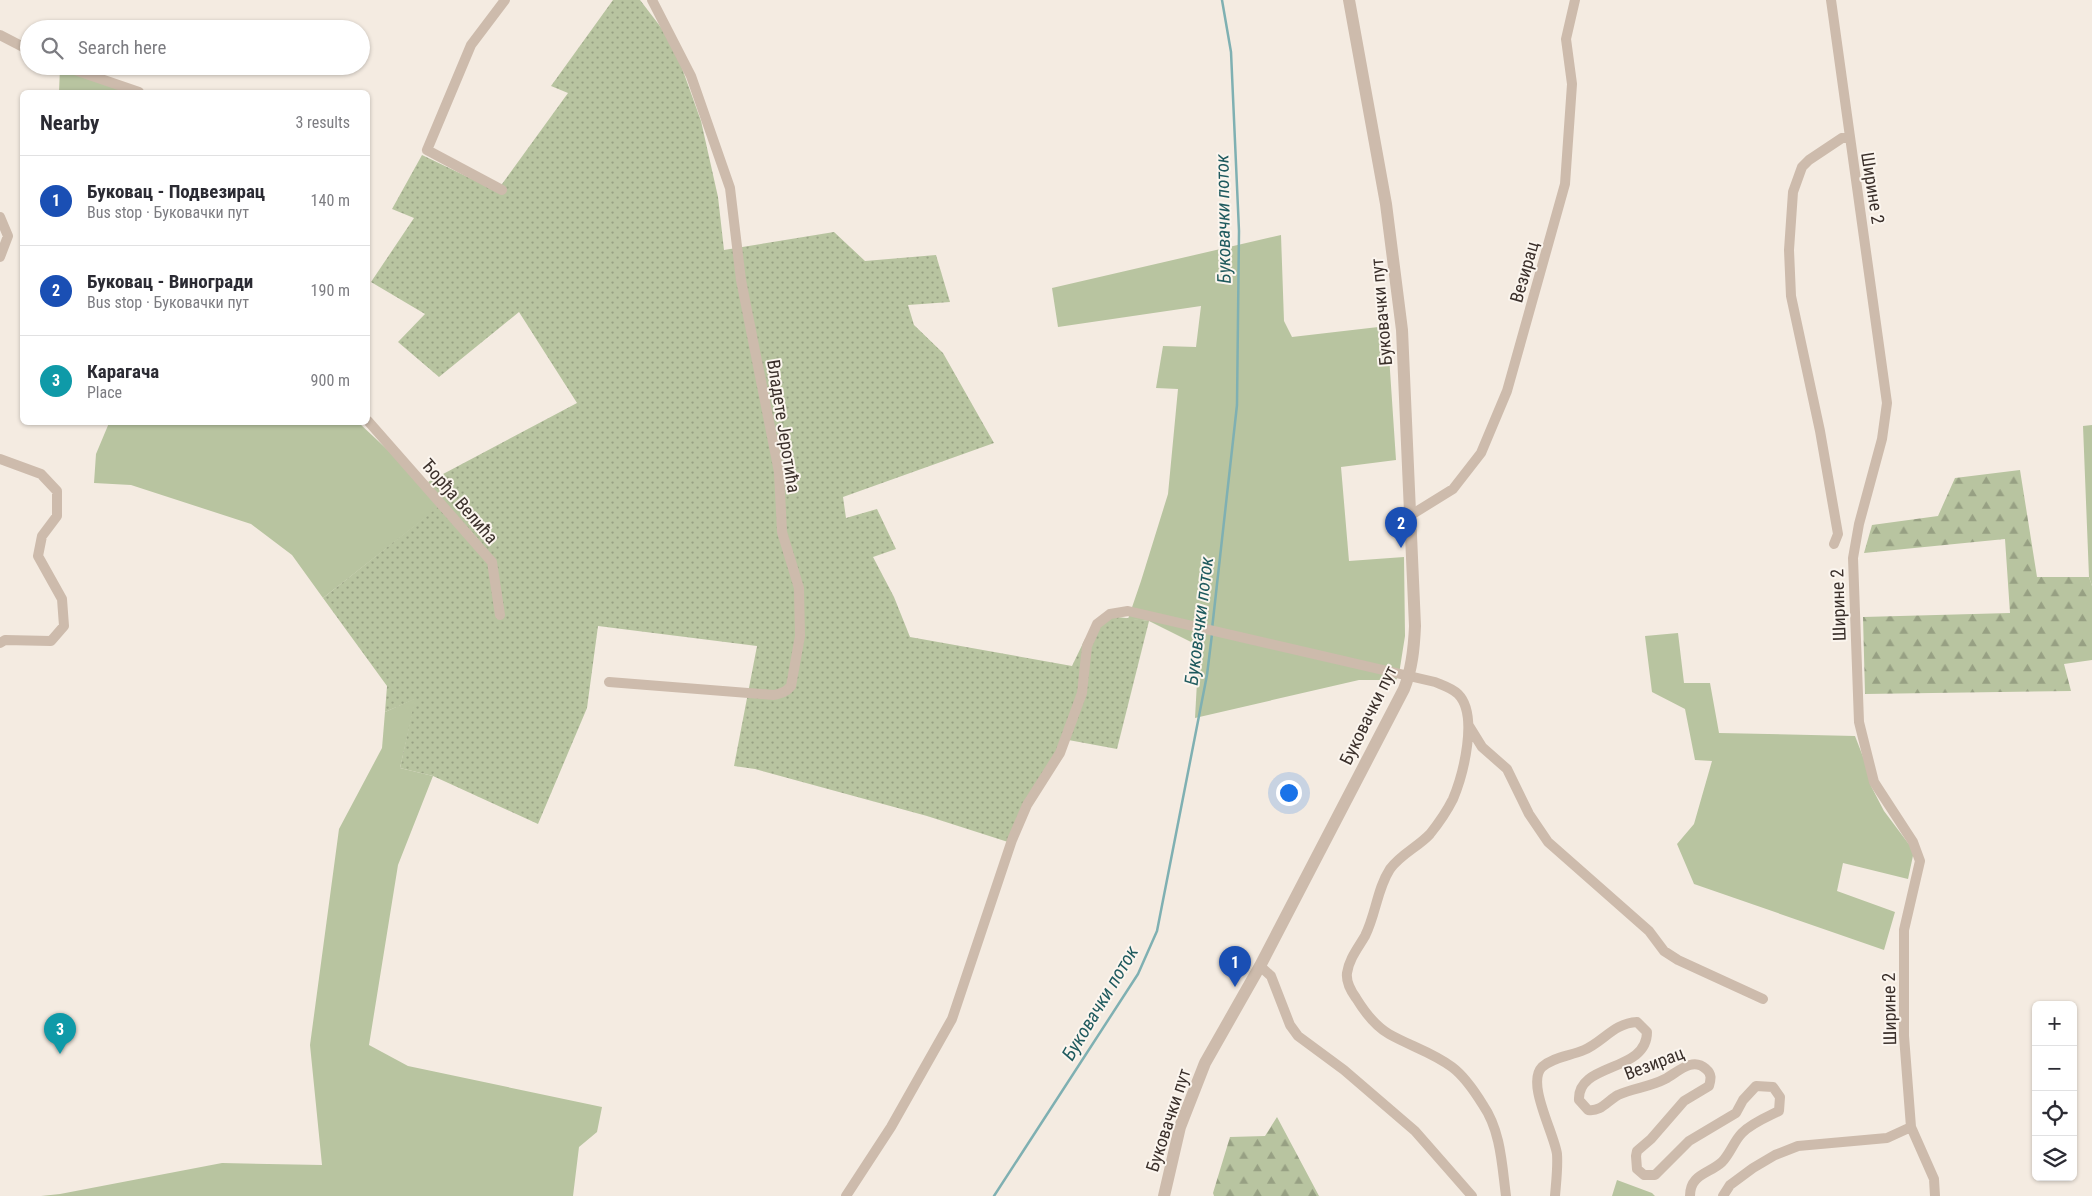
<!DOCTYPE html>
<html lang="en">
<head>
<meta charset="utf-8">
<style>
	body { margin:0; font-family:"Roboto Condensed",sans-serif; background:#f7f7f7; color:#2b2b33 }
	.controls { position:absolute; right:15px; bottom:15px; display:grid; overflow:hidden; border-radius:8px; box-shadow:0 1px 4px #0004 }
	.controls button { width:45px; height:45px; display:grid; place-items:center; padding:0; border:0; border-bottom:1px solid #e1e1e2; background:#fff; color:#2b2b33; font:25px sans-serif }
	.you { position:absolute; left:1288px; top:792px; width:18px; height:18px; margin:-12px; border:4px solid #fff; border-radius:50%; background:#1a73e8; box-shadow:0 0 0 8px #1a73e833 }
	.badge { display:grid; place-items:center; width:32px; height:32px; border-radius:50%; background:#1f5a5e; color:#fff; font-size:16px; font-weight:700 }
	.pin { position:absolute; translate:-50% -41px; filter:drop-shadow(0 1px 2px #0008) }
	.pin::after { content:''; position:absolute; top:26px; width:18px; height:15px; background:inherit; clip-path:polygon(0 0,100% 0,50% 100%) }
	.list { margin:0; padding:0; list-style:none }
	h2 { display:flex; justify-content:space-between; align-items:center; height:65px; margin:0; padding:0 20px; font-size:21px }
	h2 small { font-size:16px; font-weight:400; color:#7c7c81 }
	.list li { display:grid; grid-template-columns:32px 1fr auto; gap:15px; align-items:center; box-sizing:border-box; height:90px; padding:0 20px; border-top:1px solid #e1e1e2 }
	.list b { display:block; font-size:19px; white-space:nowrap }
	.list p { margin:0; font-size:16px; white-space:nowrap; color:#7c7c81 }
	.list em { font-size:16px; font-style:normal; color:#7c7c81 }
	.icon { flex:none; width:28px; height:28px; fill:none; stroke:currentColor; stroke-width:2; stroke-linecap:round; stroke-linejoin:round }
	.map { position:relative; flex:none; width:2092px; height:1196px; overflow:hidden }
	.search { position:absolute; background:#fff; box-shadow:0 1px 4px #0004; left:20px; top:20px; width:350px; height:55px; display:flex; align-items:center; gap:12px; box-sizing:border-box; padding:0 18px; border-radius:28px; color:#7c7c81; font-size:19px }
	.panel { position:absolute; background:#fff; box-shadow:0 1px 4px #0004; left:20px; top:90px; width:350px; height:335px; border-radius:8px }
	.map>svg:first-child { display:block }
	.green { fill:#b8c4a0 }
	.forest { fill:url(#forest-firs) }
	.garden { fill:url(#garden-dots) }
	.lines { fill:none; stroke-linecap:round; stroke-linejoin:round }
	.stream { stroke:#7fb0b2; stroke-width:2.5 }
	.minor { stroke:#cdbbac; stroke-width:10 }
	.tertiary { stroke:#cdbbac; stroke-width:12 }
	.labels { text-anchor:middle; dominant-baseline:central; stroke-width:4; stroke-linejoin:round; paint-order:stroke }
	.street-label { font-size:18px; fill:#3b302b; stroke:#fbf5ee }
	.water-label { font-size:19px; font-style:italic; fill:#1f5a5e; stroke:#fbf5ee }
</style>
</head>
<body>
<div class="map">
<svg width="2092" height="1196" viewBox="0 0 2092 1196">
	<defs>
		<pattern id="forest-firs" width="22" height="20" patternUnits="userSpaceOnUse" patternTransform="scale(1.25)"><rect width="22" height="20" fill="#b8c4a0"/><path d="M5 1l3.5 6h-7zM16 11l3.5 6h-7z" fill="#97a083"/></pattern>
		<pattern id="garden-dots" width="8" height="8" patternUnits="userSpaceOnUse" patternTransform="scale(1.25)"><rect width="8" height="8" fill="#b8c4a0"/><path d="M2 2h.1M6 6h.1" fill="none" stroke="#97a083" stroke-width="1.8" stroke-linecap="round"/></pattern>
	</defs>
	<rect width="100%" height="100%" fill="#f4ebe1"/>
	<path class="green" d="M60 68 135 92H59Z
		M1281 235 1284 321 1292 337 1387 326 1396 460 1341 467 1349 561 1404 557 1405 636 1399 674 1396 680H1359L1195 718 1199 646 1149 621 1128 619 1141 581 1168 494 1178 389 1156 388 1163 346 1196 347 1201 306 1058 327 1052 288Z
		M109 423H359L444 503 323 598 292 555 251 524 131 485 94 483 96 454Z
		M2092 425V586L2089 577 2083 426Z
		M1678 633 1684 683H1710L1719 733 1855 736 1867 767 1871 786 1884 811 1914 851 1908 879 1843 863 1837 891 1895 912 1884 950 1694 884 1677 844 1694 824 1712 761 1695 760 1685 709 1652 692 1645 636Z
		M416 698 400 768 433 776 398 865 369 1045 408 1066 602 1107 597 1132 579 1147 573 1196H41L60 1194 222 1163 322 1165 310 1045 339 829 382 748 385 712Z
		M1617 1180 1652 1193 1655 1196H1612Z"/>
	<path class="forest" d="M2020 470 2037 577H2089L2092 586V660L2064 664 2071 691 1865 694 1863 617 2010 613 2005 539 1864 553 1872 525 1938 516 1955 478Z
		M1277 1117 1319 1196H1214L1213 1193 1230 1137 1265 1136Z"/>
	<path class="garden" d="M613 0H640L673 43 701 121 718 197 724 250 834 232 865 261 936 255 950 302 908 305 914 325 943 353 994 443 843 497 846 518 877 509 896 549 873 557 894 597 910 637 1072 666 1085 639 1110 616 1149 621 1117 749 1063 739 1008 842 927 816 755 769 734 766 757 646 598 626 587 708 538 824 433 776 400 768 415 699 385 712 387 686 323 598 443 503 428 482 577 403 519 312 439 377 398 342 425 314 371 282 414 218 392 209 422 155 497 191 568 93 551 86Z"/>
	<g class="lines">
		<path class="stream" d="M1212 629 1237 405 1239 231 1231 52 1222 0
			M994 1196 1138 974 1157 931 1207 675 1212 634"/>
		<path class="minor" d="M1831 0 1887 403 1882 439 1859 524 1853 558 1859 722 1874 782 1913 842 1920 861 1904 930V1036L1911 1127 1934 1179 1935 1196
			M0 35 29 50
			M63 66 139 92
			M502 190 427 150 471 45 505 0
			M0 217 8 236 0 257
			M368 421 492 562 500 615
			M0 459 41 474 57 491V516L42 536 38 556 62 599 64 626 51 641 5 640 0 643
			M1411 515 1453 489 1481 453 1507 391 1565 184 1572 84 1566 39 1575 0
			M1834 544 1838 534 1820 431 1791 296 1789 250 1793 192 1802 167 1809 160 1842 138 1849 137
			M609 682 774 695C782 693 786 692 791 686L800 636 799 588 782 532 779 472 741 280 730 188 691 76 652 0
			M1469 726 1482 747 1507 769 1529 814 1548 842 1649 931 1664 951 1678 960 1763 999
			M1260 966 1271 976 1290 1025 1298 1036 1344 1070 1415 1131 1472 1196
			M846 1196 891 1127 952 1019 1012 840 1027 805 1060 753 1082 693 1087 646 1097 624 1110 614 1128 611 1435 682C1442 685 1452 688 1458 694 1479 715 1463 775 1453 799 1447 811 1438 824 1430 834 1418 847 1401 854 1390 869 1377 889 1376 914 1365 936 1358 948 1349 959 1347 973 1346 981 1351 991 1356 998 1364 1011 1375 1026 1389 1034 1410 1046 1432 1052 1452 1067 1464 1076 1475 1092 1483 1105 1501 1131 1502 1166 1506 1196
			M1555 1196C1556 1183 1558 1168 1557 1154 1554 1133 1526 1083 1542 1067 1553 1057 1570 1056 1584 1050 1603 1042 1614 1023 1637 1022L1647 1032C1647 1073 1577 1062 1579 1100L1588 1110C1601 1112 1607 1101 1618 1095 1633 1088 1650 1087 1665 1079 1677 1073 1692 1056 1706 1069 1712 1074 1711 1079 1709 1086L1684 1101 1651 1139 1637 1151 1636 1156 1637 1169 1644 1175H1655L1689 1141 1736 1113 1743 1100 1756 1086 1773 1087 1780 1097 1779 1111C1767 1117 1752 1123 1742 1133 1734 1141 1730 1154 1722 1162 1709 1174 1690 1174 1690 1196
			M1723 1196 1730 1185 1753 1168 1775 1155 1798 1146 1887 1138 1911 1127"/>
		<path class="tertiary" d="M1164 1196 1180 1127 1205 1063 1260 966 1404 689C1412 669 1414 649 1415 626L1402 330 1386 204 1349 0"/>
	</g>
	<g class="labels">
		<g class="street-label">
			<text transform="translate(1873 188) rotate(81)">Ширине 2</text>
			<text transform="translate(1524 272) rotate(-74)">Везирац</text>
			<text transform="translate(1381 312) rotate(-95)">Буковачки пут</text>
			<text transform="translate(784 426) rotate(81)">Владете Јеротића</text>
			<text transform="translate(460 501) rotate(49)">Ђорђа Велића</text>
			<text transform="translate(1838 605) rotate(-92)">Ширине 2</text>
			<text transform="translate(1368 715) rotate(-64)">Буковачки пут</text>
			<text transform="translate(1889 1009) rotate(-91)">Ширине 2</text>
			<text transform="translate(1654 1063) rotate(-21)">Везирац</text>
			<text transform="translate(1168 1120) rotate(-72)">Буковачки пут</text>
		</g>
		<g class="water-label">
			<text transform="translate(1223 219) rotate(-91)">Буковачки поток</text>
			<text transform="translate(1199 621) rotate(-83)">Буковачки поток</text>
			<text transform="translate(1100 1003) rotate(-59)">Буковачки поток</text>
		</g>
	</g>
</svg>
<div class="controls">
<button>+</button>
<button>−</button>
<button><svg class="icon" aria-label="locate" viewBox="0 0 24 24"><circle cx="12" cy="12" r="6"/><path d="M12 2v4M12 18v4M2 12h4M18 12h4"/></svg></button>
<button><svg class="icon" aria-label="layers" viewBox="0 0 24 24"><path d="M12 4l9 5-9 5-9-5zM3 14l9 5 9-5"/></svg></button>
</div>
<div class="you"></div>
<div class="pin badge" style="left:1235px;top:987px;background:#1a4fb4">1</div>
<div class="pin badge" style="left:1401px;top:548px;background:#1a4fb4">2</div>
<div class="pin badge" style="left:60px;top:1054px;background:#0f9aa8">3</div>
<div class="search"><svg class="icon" aria-label="search" viewBox="0 0 24 24"><circle cx="10" cy="10" r="6"/><path d="M15 15l6 6"/></svg>Search here</div>
<section class="panel">
<h2>Nearby<small>3 results</small></h2>
<ul class="list">
<li><span class="badge" style="background:#1a4fb4">1</span><div><b>Буковац - Подвезирац</b><p>Bus stop · Буковачки пут</p></div><em>140 m</em></li>
<li><span class="badge" style="background:#1a4fb4">2</span><div><b>Буковац - Виногради</b><p>Bus stop · Буковачки пут</p></div><em>190 m</em></li>
<li><span class="badge" style="background:#0f9aa8">3</span><div><b>Карагача</b><p>Place</p></div><em>900 m</em></li>
</ul>
</section>
</div>
</body>
</html>
